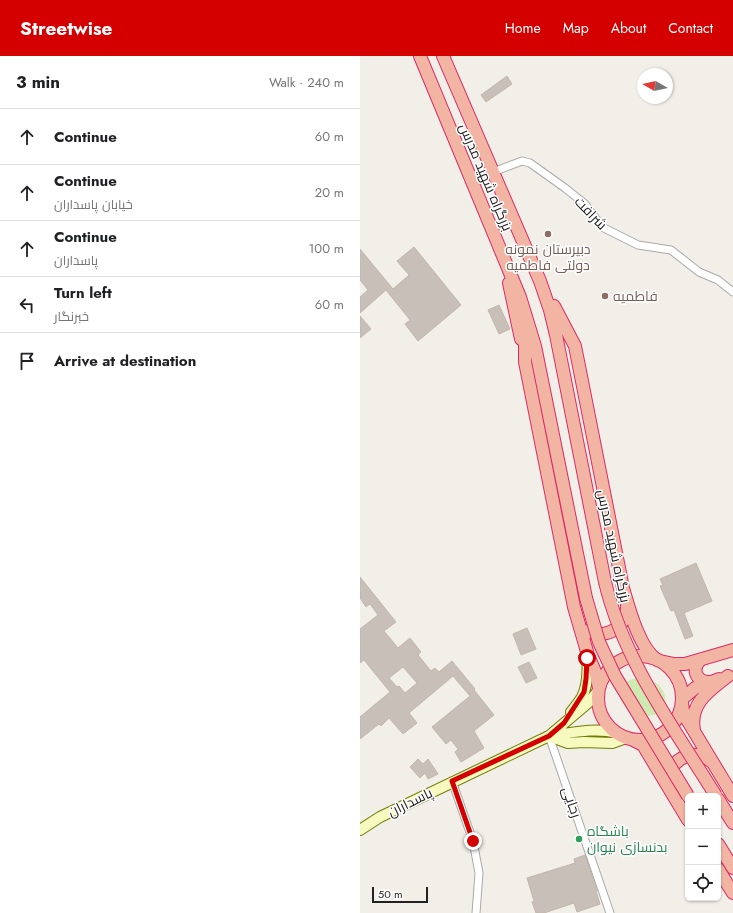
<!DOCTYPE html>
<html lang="en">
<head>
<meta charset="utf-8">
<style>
	body { margin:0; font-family:Jost,Cairo,sans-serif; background:#f6f6f6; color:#202124 }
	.controls { position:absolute; right:12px; bottom:12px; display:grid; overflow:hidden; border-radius:6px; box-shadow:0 1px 3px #0004 }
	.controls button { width:36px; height:36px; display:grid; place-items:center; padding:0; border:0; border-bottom:1px solid #e0e0e0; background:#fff; color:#202124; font:20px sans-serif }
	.compass { position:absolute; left:277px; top:12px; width:36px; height:36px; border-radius:50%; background:#fff; box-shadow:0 1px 3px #0004; rotate:279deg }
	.scale { position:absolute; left:12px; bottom:10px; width:56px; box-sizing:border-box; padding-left:4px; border:2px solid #222; border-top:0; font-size:11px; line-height:14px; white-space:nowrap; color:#222; -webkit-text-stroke:3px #fff; paint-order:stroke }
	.stop { position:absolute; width:12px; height:12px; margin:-9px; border:3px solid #d40000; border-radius:50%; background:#fff }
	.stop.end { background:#d40000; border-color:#fff; box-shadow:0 1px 4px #0008 }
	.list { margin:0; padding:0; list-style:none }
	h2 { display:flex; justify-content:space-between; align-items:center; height:52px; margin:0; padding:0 16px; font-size:17px }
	h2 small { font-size:13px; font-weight:400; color:#757577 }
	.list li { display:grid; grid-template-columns:26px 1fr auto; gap:12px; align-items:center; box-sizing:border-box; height:56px; padding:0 16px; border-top:1px solid #e0e0e0 }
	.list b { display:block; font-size:15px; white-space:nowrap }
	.list p { margin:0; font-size:13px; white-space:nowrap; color:#757577 }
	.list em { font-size:13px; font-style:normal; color:#757577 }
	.icon { flex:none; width:22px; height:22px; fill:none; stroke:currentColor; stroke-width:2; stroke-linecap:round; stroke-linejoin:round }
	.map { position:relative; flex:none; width:373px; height:857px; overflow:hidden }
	header { display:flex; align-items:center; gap:24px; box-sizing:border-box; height:56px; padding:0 20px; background:#d40000; color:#fff }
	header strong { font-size:19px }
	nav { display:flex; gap:22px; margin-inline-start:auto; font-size:14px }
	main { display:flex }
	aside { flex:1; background:#fff }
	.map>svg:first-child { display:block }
	.grass { fill:#cdebb0 }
	.building { fill:#c7bfb8; stroke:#c4b6ab; fill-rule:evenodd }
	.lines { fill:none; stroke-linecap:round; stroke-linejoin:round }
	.minor-casing { stroke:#a9a9a9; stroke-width:9 }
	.secondary-casing { stroke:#707d05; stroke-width:12 }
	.trunk-casing { stroke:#dc2a67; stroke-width:14 }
	.minor { stroke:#fff; stroke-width:7 }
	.secondary { stroke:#f7fabf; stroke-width:10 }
	.trunk { stroke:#f2b4a3; stroke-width:12 }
	.trunk-bridge-casing { stroke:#dc2a67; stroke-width:14; stroke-linecap:butt }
	.trunk-bridge { stroke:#f2b4a3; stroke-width:12 }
	.route { stroke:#d40000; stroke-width:5 }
	.education-dot { fill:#8d6e63; stroke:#fff; stroke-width:1.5 }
	.leisure-dot { fill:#2e9e5b; stroke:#fff; stroke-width:1.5 }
	.labels { text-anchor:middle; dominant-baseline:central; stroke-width:3; stroke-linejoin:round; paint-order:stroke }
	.street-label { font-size:14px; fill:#222; stroke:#fff }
	.education-label { font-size:14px; fill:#785e54; stroke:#fff }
	.leisure-label { font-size:14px; fill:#27864d; stroke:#fff; text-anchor:start }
</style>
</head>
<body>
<header>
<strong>Streetwise</strong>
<nav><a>Home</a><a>Map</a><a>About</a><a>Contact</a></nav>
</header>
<main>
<aside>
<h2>3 min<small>Walk · 240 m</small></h2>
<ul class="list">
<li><svg class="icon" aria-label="ahead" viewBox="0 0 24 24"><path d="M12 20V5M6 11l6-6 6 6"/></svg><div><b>Continue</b></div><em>60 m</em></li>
<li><svg class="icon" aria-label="ahead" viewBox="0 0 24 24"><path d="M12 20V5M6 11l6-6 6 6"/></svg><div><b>Continue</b><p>خیابان پاسداران</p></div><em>20 m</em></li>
<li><svg class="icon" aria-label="ahead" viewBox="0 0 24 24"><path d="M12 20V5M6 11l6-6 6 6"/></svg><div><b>Continue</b><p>پاسداران</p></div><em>100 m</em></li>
<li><svg class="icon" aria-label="left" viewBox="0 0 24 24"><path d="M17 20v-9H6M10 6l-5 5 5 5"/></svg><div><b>Turn left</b><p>خبرنگار</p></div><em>60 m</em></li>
<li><svg class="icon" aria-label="arrive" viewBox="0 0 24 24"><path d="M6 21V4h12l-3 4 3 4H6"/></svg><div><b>Arrive at destination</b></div></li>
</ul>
</aside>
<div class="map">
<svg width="373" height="857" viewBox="0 0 373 857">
	<rect width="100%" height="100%" fill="#f2efe9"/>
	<path class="grass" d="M277 622C281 622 287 623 292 625 307 631 312 654 293 659 265 666 243 628 277 622Z"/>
	<path class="building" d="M147 20 152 28 126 46 121 39Z
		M54 191 101 249 58 285 45 268 50 264 26 234 0 257V241L8 234 0 224V193L33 233 49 219 37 205Z
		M139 249 150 273 139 278 128 254Z
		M0 260 11 273 0 282Z
		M336 507 352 545 324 557 333 580 325 583 314 554 311 555 300 530 303 529 300 523Z
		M0 521 36 566 24 575 38 592 50 582 61 596 58 599 71 615 75 612 79 616 92 605 115 633 114 634 134 659 114 675 124 692 101 706 95 696 98 693 91 684 86 688 72 671 110 640 93 620 49 657 57 667 43 678 29 662 21 670 19 668 0 683V661L30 636 4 604 0 607V573L18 559 10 548 6 551 0 542ZM43 611 57 627 45 637 39 630 37 631 29 622Z
		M167 572 176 593 161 599 153 578Z
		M169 606 177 622 166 627 158 611Z
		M58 703 63 708 68 703 78 718 68 723 65 717 60 722 50 711Z
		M225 799 237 835H236L240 848 217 856 214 847 184 857H176L172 846 174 845 167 822 215 807 214 803Z"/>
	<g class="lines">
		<g class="minor-casing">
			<path id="minor" d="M133 116 162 105 170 107 205 132 225 148 242 171 278 189 311 194 339 216 358 224 373 236
				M189 680 250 857
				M92 725 113 785 119 817 116 857"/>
		</g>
		<g class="secondary-casing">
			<path id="secondary" d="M211 656C215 651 219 646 222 641 228 629 228 612 227 600
				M189 680 208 687 224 686 252 687 266 682
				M189 680C211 677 235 671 257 677
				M0 774 20 761 189 680 228 647 239 634"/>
		</g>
		<g class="trunk-casing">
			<path id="trunk" d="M60 0 160 241 175 290 226 542
				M83 0 180 225 190 254 196 279 245 526
				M149 227 161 283
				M194 250 215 290 263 532C269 552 279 592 297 604
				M165 270V306L214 551 228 599 236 618 239 632
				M228 575C248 584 268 570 267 549
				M238 642a42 42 0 1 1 84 0a42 42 0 1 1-84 0Z
				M342 603C330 611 336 627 350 626
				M300 605 314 608H325L373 594
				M322 643 335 632 359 623
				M322 647 323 655 326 662 373 740
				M334 674C329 647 350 634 368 620
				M273 684 283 689 328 764
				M308 721C314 700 335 692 352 706
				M358 743 373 767
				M358 788 373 812
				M358 813 373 837"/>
		</g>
		<use href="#minor" class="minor"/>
		<use href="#secondary" class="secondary"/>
		<use href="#trunk" class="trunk"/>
		<g class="trunk-bridge-casing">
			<path id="trunk-bridge" d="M245 526C264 606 314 672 356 740
				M226 542 239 586 255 620 328 740"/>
		</g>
		<use href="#trunk-bridge" class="trunk-bridge"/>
	</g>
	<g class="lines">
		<path class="route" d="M113 785 92 725 189 680 204 667 224 636 226 623 227 602"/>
	</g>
	<g class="education-dot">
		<circle cx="188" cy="178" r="4"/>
		<circle cx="245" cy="240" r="4"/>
	</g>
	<circle class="leisure-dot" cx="219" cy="783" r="4"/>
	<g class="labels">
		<g class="street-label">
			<text transform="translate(126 121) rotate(67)">بزرگراه شهید مدرس</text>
			<text transform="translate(231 157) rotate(46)">شرافت</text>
			<text transform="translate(254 490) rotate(78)">بزرگراه شهید مدرس</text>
			<text transform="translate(50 746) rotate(-26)">پاسداران</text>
			<text transform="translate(212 746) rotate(71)">رجایی</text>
		</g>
		<g class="education-label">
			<text x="188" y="193">دبیرستان نمونه<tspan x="188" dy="16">دولتی فاطمیه</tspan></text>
			<text x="253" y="240" text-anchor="start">فاطمیه</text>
		</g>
		<g class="leisure-label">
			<text x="227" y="775">باشگاه<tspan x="227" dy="16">بدنسازی نیوان</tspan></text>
		</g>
	</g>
</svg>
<div class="controls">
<button>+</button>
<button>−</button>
<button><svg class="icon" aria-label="locate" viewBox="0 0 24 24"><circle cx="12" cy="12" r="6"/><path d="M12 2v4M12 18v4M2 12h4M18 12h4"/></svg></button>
</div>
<svg class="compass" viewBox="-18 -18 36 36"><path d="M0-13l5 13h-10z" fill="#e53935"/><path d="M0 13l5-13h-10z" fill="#757577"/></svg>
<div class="scale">50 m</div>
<div class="stop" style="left:227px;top:602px"></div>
<div class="stop end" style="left:113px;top:785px"></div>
</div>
</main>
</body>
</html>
